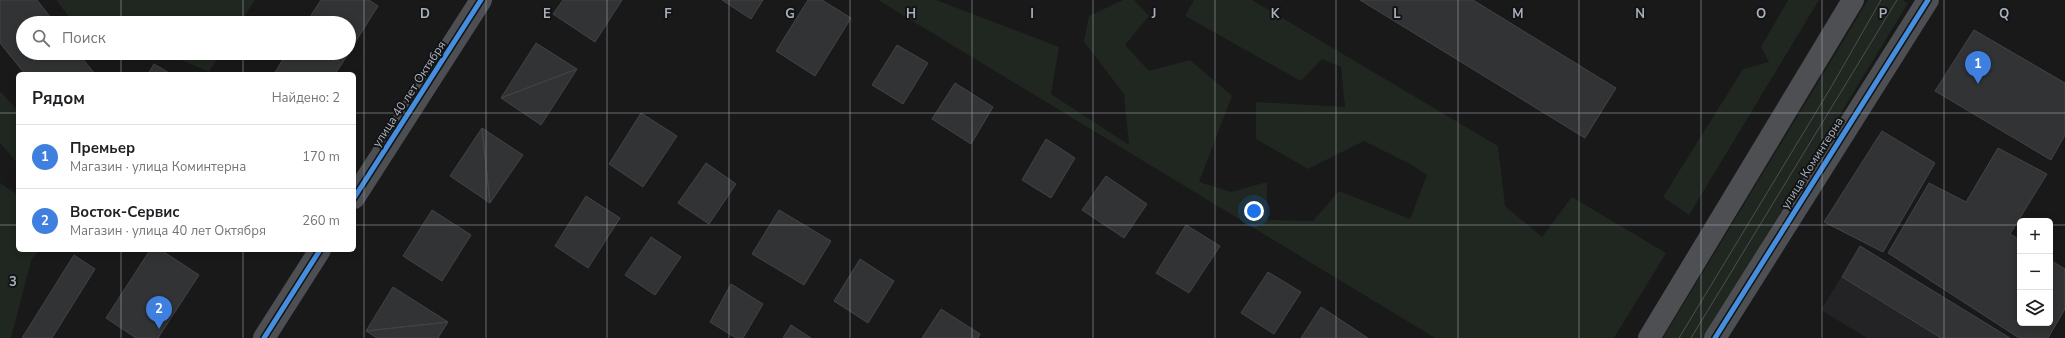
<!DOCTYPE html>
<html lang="ru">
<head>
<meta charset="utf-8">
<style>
	body { margin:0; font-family:"Nunito Sans",sans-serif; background:#f2f2f2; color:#202124 }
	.controls { position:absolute; right:12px; bottom:12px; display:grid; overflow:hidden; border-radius:6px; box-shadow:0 2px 10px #0003 }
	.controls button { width:36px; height:36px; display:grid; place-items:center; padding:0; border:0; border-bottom:1px solid #e0e0e0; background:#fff; color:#202124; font:20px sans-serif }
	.you { position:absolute; left:1254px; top:211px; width:14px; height:14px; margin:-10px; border:3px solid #fff; border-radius:50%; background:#1a73e8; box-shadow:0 0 0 6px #1a73e833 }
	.badge { display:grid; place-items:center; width:26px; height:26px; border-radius:50%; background:#1a73e8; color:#fff; font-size:13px; font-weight:700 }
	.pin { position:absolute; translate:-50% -33px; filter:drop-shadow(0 1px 2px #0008) }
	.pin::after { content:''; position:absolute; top:21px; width:14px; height:12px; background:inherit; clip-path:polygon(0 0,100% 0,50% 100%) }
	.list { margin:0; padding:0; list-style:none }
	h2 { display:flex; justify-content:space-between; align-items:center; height:52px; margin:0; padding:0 16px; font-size:17px }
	h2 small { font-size:13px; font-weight:400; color:#757577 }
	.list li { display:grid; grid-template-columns:26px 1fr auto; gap:12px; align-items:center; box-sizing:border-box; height:64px; padding:0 16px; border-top:1px solid #e0e0e0 }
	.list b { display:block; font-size:15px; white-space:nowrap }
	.list p { margin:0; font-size:13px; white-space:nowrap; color:#757577 }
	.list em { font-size:13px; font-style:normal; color:#757577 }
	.icon { flex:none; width:22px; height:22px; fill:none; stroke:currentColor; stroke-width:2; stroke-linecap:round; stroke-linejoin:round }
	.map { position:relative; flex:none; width:2065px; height:338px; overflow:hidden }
	.search { position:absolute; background:#fff; box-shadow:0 2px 10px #0003; left:16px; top:16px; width:340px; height:44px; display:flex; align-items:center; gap:10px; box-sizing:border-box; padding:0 14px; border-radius:22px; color:#757577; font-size:15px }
	.panel { position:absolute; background:#fff; box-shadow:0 2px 10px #0003; left:16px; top:72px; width:340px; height:180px; border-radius:6px }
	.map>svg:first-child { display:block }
	.built { fill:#232326 }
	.green { fill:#1f2720 }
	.building { fill:#323334; stroke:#424346 }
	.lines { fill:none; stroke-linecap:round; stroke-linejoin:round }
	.minor { stroke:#4d4f53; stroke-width:22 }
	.tram { stroke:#4e4f51; stroke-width:1 }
	.cycleway-casing { stroke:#131416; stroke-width:8 }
	.cycleway { stroke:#468fdf; stroke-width:5 }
	.grid { fill:none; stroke:#abb1ba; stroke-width:1; stroke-opacity:0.55 }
	.labels { text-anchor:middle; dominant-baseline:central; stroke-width:4; stroke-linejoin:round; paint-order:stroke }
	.street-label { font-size:12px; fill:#abb1ba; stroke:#131416 }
	.grid-label { font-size:13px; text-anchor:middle; font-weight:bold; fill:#abb1ba; stroke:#131416; stroke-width:4; stroke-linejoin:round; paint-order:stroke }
</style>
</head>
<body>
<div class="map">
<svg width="2065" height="338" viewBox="0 0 2065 338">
	<rect width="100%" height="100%" fill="#19191a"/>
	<path class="built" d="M1860 246 2010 338H1867L1821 310Z"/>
	<path class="green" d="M56 0H255L240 23H74Z
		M878 0H936L1059 47 1051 94 1129 145 1124 94 1084 42 1089 16 1123 0H1134L1149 16 1125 45 1149 71 1190 60 1232 96 1199 182 1231 192 1267 182V220L1313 221 1339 191 1410 219 1427 175 1412 165 1364 141 1308 169 1256 139V102L1345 107 1341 67 1322 59 1301 81 1185 16 1194 0H1252L1498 146 1505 206 1542 237 1572 197 1666 253 1614 338H1435Z
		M1788 0H1819L1689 215 1663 197 1743 69 1769 62 1761 47Z
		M1868 0H1903L1908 3 1704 338H1663Z
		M166 53H221L209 72Z
		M0 91 18 111V164L0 143Z
		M0 183 18 195V250H39L31 261 11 338H0Z"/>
	<path class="building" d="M0 0H37L55 23H23V53H78L95 74H25L0 43Z
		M321 0H369L378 6 349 52V23H306Z
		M563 0H622L595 42 553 14Z
		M722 0H763L751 19Z
		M808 0H822L851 18 815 76 776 51Z
		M1360 0H1473L1616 88 1585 138Z
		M1974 30 2065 83V135L2051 160 1935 91Z
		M536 43 577 69 501 98Z
		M897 45 928 63 903 104 872 85Z
		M287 53H349L335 74H274Z
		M154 64 171 74H148Z
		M577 69 541 125 501 98Z
		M955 83 993 107 971 144 932 119Z
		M641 113 677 136 643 187 609 164Z
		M482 128 523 155 490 203Z
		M482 128 490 203 450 176Z
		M1882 131 1935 163 1883 252 1824 222Z
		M1046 139 1075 158 1051 198 1022 180Z
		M1998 148 2047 174 2010 234 2020 240V323H2050V260L2065 269V309L2048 338H2019L1888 253 1929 183 1966 202Z
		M706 163 736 184 709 224 678 203Z
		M1106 176 1147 204 1124 238 1082 210Z
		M586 196 620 218 588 268 555 246Z
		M432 210 471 235 442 281 403 256Z
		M779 210 831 241 804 285 752 254Z
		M1186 225 1220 246 1189 293 1156 273Z
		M651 237 681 257 655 295 625 275Z
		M1860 246 2010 338H1941L1842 277Z
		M150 250H161L199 275 158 338H136L106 318Z
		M74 255 95 269 52 338H22Z
		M860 259 894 281 868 323 834 301Z
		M1268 272 1301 292 1274 334 1241 313Z
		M731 284 763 304 743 338H736L710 322Z
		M393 287 448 322 366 331Z
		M1321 307 1368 338H1301Z
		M941 309 980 334 978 338H922Z
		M448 322 438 338H377L366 331Z
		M791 325 811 338H783Z"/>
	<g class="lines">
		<path class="minor" d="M354 198 481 0
			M264 338 320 250
			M1649 338 1853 0
			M1715 338 1928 0"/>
		<path class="tram" d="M1679 338 1830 89 1881 0
			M1691 338 1897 0"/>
		<g class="cycleway-casing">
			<path id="cycleway" d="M354 198 481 0
				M264 338 320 250
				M1715 338 1928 0"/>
		</g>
		<use href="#cycleway" class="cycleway"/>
	</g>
	<path class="grid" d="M121 0V23M243 0V23M364 0V338M486 0V338M607 0V338M729 0V338M850 0V338M972 0V338M1093 0V338M1215 0V338M1336 0V338M1458 0V338M1579 0V338M1701 0V338M1822 0V338M1944 0V338M121 53V74M243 53V74M0 113H18M354 113H2065M0 225H18M354 225H2020M2050 225H2065M121 250V338M243 250V338"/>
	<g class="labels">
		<g class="street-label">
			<text transform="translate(409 94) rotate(-57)">улица 40 лет Октября</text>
			<text transform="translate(1812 163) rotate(-58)">улица Коминтерна</text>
		</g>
	</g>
	<g class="grid-label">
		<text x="425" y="18">D</text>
		<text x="547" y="18">E</text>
		<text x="668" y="18">F</text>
		<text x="790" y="18">G</text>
		<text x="911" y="18">H</text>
		<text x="1032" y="18">I</text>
		<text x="1154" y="18">J</text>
		<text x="1275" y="18">K</text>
		<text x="1397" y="18">L</text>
		<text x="1518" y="18">M</text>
		<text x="1640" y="18">N</text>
		<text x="1761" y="18">O</text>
		<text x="1883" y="18">P</text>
		<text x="2004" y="18">Q</text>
		<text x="13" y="286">3</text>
	</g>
</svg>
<div class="controls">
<button>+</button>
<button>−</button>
<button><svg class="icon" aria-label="layers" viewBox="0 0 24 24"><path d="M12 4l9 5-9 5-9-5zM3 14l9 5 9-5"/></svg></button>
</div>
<div class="you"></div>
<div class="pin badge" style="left:1978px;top:84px;background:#3f7fe0">1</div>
<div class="pin badge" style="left:159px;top:329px;background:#3f7fe0">2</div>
<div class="search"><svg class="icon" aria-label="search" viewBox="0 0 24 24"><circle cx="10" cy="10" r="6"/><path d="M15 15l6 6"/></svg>Поиск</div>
<section class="panel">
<h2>Рядом<small>Найдено: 2</small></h2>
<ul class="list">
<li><span class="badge" style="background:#3f7fe0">1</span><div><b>Премьер</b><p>Магазин · улица Коминтерна</p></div><em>170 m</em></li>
<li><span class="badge" style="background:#3f7fe0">2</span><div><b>Восток-Сервис</b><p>Магазин · улица 40 лет Октября</p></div><em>260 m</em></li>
</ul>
</section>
</div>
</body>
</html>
